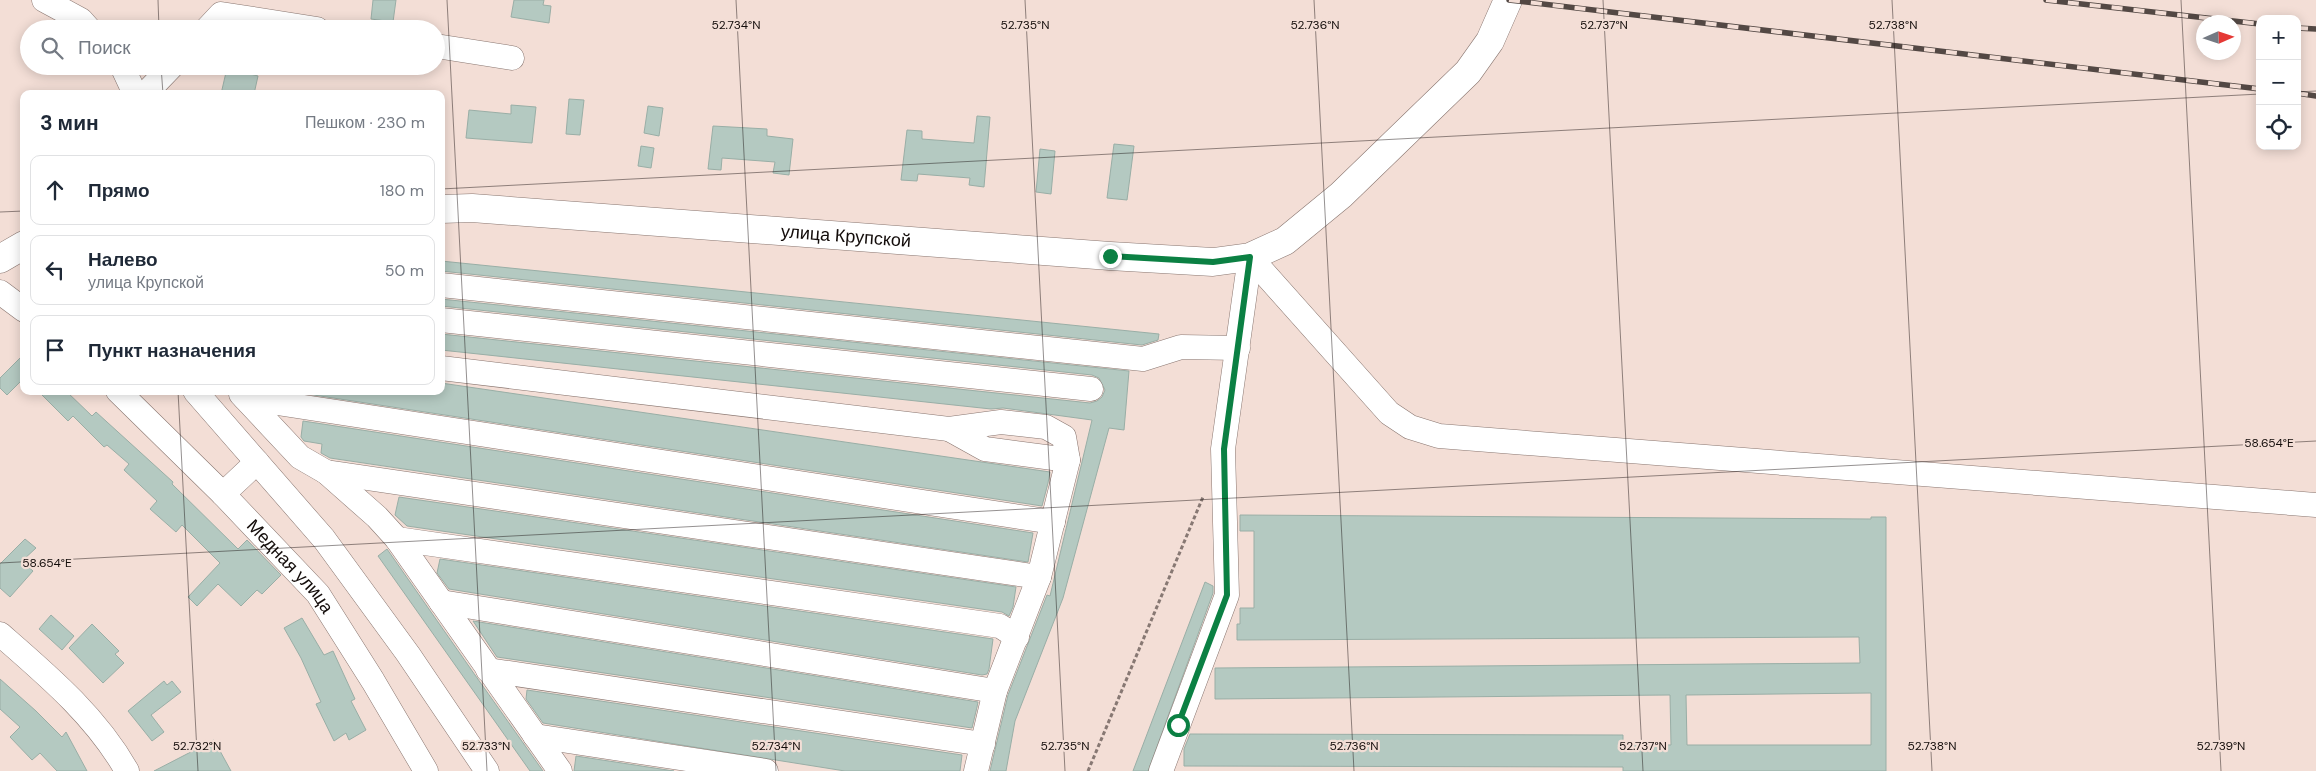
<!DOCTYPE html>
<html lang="ru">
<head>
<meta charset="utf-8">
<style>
	body { margin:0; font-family:"DM Sans",sans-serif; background:#f6f6f7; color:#1f2937 }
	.controls { position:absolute; right:15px; top:15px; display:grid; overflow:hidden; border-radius:10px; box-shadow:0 2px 12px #0003 }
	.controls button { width:45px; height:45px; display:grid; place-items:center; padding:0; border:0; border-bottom:1px solid #e0e1e3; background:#fff; color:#1f2937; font:25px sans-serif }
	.compass { position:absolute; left:2196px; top:15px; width:45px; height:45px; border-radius:50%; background:#fff; box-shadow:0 2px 12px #0003; rotate:87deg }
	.stop { position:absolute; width:15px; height:15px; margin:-11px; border:4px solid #0b8043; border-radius:50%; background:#fff }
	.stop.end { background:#0b8043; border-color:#fff; box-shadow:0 1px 5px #0008 }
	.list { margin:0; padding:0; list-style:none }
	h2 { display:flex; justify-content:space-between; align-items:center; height:65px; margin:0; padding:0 20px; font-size:21px }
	h2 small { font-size:16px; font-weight:400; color:#747a83 }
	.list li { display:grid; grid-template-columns:32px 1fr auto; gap:15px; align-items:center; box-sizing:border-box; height:70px; margin:0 10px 10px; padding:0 10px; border:1px solid #e0e1e3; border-radius:10px }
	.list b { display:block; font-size:19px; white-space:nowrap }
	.list p { margin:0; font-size:16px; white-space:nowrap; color:#747a83 }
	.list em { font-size:16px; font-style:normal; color:#747a83 }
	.icon { flex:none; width:28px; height:28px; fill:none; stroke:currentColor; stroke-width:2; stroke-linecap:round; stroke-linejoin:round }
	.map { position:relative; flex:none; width:2316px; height:771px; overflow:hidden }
	.search { position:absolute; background:#fff; box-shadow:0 2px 12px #0003; left:20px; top:20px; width:425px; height:55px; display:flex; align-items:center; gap:12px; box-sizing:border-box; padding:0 18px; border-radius:28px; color:#747a83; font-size:19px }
	.panel { position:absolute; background:#fff; box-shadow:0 2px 12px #0003; left:20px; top:90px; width:425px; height:305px; border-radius:10px }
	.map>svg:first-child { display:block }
	.building { fill:#b4c9c1; stroke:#99aea6; fill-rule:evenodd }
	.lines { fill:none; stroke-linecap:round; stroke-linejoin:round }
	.minor-casing { stroke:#897670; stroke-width:25 }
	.major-casing { stroke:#897670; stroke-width:29 }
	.path { stroke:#877873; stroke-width:3; stroke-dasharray:4 2.5; stroke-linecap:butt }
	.minor { stroke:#fff; stroke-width:24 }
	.major { stroke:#fff; stroke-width:28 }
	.rail-casing { stroke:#534844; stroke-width:5.5 }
	.rail { stroke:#f3ded6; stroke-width:4; stroke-dasharray:11; stroke-linecap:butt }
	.route { stroke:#0b8043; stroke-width:6 }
	.ticks { fill:none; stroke:#130c0a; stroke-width:1; stroke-opacity:0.45 }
	.labels { text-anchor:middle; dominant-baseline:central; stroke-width:4.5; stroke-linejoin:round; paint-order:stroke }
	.street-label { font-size:18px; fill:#130c0a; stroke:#f3ded6 }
	.ticks-label { font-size:12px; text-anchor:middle; fill:#130c0a; stroke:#f3ded6; stroke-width:4.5; stroke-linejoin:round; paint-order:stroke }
</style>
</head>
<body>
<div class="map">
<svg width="2316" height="771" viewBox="0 0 2316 771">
	<rect width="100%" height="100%" fill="#f3ded6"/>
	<path class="building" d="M373 0H396L393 22 371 19Z
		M514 0H544L543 5 551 6 549 23 511 17Z
		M227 68 258 76 254 94H221Z
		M569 99 584 100 580 135 566 134Z
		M511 105 536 107 532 143 466 138 469 110 511 114Z
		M648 106 663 108 659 136 644 133Z
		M977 116 990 117 984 187 969 185 970 178 918 174 917 181 901 180 907 130 922 131V139L974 143Z
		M713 126 767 129V136L793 139 789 175 773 173 775 162 722 158 721 170 708 169Z
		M1114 144 1134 146 1127 200 1107 198Z
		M641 146 654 148 651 168 638 166Z
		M1040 149 1055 151 1051 194 1036 192Z
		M441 261 1159 334 1158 340 1142 345 441 271Z
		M441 299 1129 371 1124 430 1109 428 1063 598 1015 721 1006 771H990L1008 695 1047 595 1050 596 1092 420 1003 408 991 409 441 350V334L1090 403 1097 401 1102 397 1105 390 1099 378 1092 375 441 306Z
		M24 354V378L7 395 0 388V378Z
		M441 383 1050 472 1048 483 1042 506 307 394V391H441Z
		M38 391H66L92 416 96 412 173 482 172 484 238 549 247 540 281 575 262 594 257 590 241 606 218 584 197 606 188 597 220 563 182 525 176 532 150 509 157 501 124 470 129 464 107 445 104 447 73 416 68 421Z
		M303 421 1033 533 1028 562 330 458 321 453 322 444 304 441 301 437Z
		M399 497 1016 587 1013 607 1009 616 1002 612 407 526 395 515Z
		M1240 515 1871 519V517H1886V771H1623V767L1184 766V749L1190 734 1623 735V744L1671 745 1670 695 1215 699V668L1860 663 1859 637 1237 640V624H1240V608H1254V531H1240ZM1871 693V745H1687L1686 695Z
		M25 539 36 548 22 561 33 571 10 597 0 588V564Z
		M387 549 475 675 543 771H530L378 556Z
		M440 559 993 639 989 669 987 674 982 675 449 589 437 573Z
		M1205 582 1213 586V593L1148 771H1133Z
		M51 615 74 636 62 650 39 629Z
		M302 618 324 655 333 651 355 699 351 701 366 730 349 740 346 733 334 741 316 704 321 702 301 658 284 628Z
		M473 621 978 702 977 707 972 728 497 657Z
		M92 624 119 651 115 654 124 663 103 683 69 648Z
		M0 679 36 711 62 737 66 732 87 771H57L40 753 32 760 10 737 20 727 0 709Z
		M164 681 167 685 172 681 181 692 151 715 164 732 152 741 128 711Z
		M527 690 962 755 960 771H845L543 723 526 699Z
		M214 740 231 771H154Z
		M576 756 674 771H574Z"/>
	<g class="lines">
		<g class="minor-casing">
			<g id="minor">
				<path d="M44 0 81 20 89 29"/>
				<path d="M207 29 221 14 317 29"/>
				<path d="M436 46 512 58"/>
				<path d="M122 66 135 94"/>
				<path d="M145 94 172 66"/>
				<path d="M1250 257 1389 413 1410 427 1439 436 2316 505"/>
				<path d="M441 285 1143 359 1181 347 1238 348"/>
				<path d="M0 292 24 310"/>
				<path d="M441 320 1091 389"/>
				<path d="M441 368 949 429 1001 422 1046 427 1064 437 1068 460 1039 577 995 691 976 771"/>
				<path id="s1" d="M118 391 223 494 318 594 373 681 426 771"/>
				<path d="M195 391 324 539 408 654 487 771"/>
				<path d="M241 394 300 457 326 472 377 517 397 539 560 771"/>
				<path d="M245 398 1053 522"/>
				<path d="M949 429 985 449 1068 460"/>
				<path d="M326 472 1039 577"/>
				<path d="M223 494 257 462"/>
				<path d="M397 539 1000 626 1017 637"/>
				<path d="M441 602 995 691"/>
				<path d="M0 634C47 675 96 716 127 771"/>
				<path d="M488 670 983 744"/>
				<path d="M535 736 766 771"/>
				<path d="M1161 771 1227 595 1223 449 1250 257"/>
			</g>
		</g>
		<g class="major-casing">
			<g id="major">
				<path id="s2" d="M441 209 472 208 1110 256 1213 262 1250 257 1285 241 1341 195 1468 72 1490 41 1508 0"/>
				<path d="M0 259 24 245"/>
			</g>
		</g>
		<path class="path" d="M1088 771 1203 497"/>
		<use href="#minor" class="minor"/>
		<use href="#major" class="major"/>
		<g class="rail-casing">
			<path id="rail" d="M1509 0 2260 89
				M2046 0 2260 24
				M2297 28 2316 29
				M2297 93 2316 96"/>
		</g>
		<use href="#rail" class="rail"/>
	</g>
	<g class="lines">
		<path class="route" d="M1110 256 1213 262 1250 257 1224 449 1227 595 1178 725"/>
	</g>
	<path class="ticks" d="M158 0 159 29M447 0 487 771M736 0 776 771M1025 0 1065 771M1314 0 1354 771M1603 0 1643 771M1892 0 1932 771M2181 0 2221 771M161 66 163 94M2297 92 2316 91M441 189 2260 94M0 212 24 211M178 391 198 771M0 563 2316 441"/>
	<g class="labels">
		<g class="street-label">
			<text stroke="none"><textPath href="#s2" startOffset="406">улица Крупской</textPath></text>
			<text stroke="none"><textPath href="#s1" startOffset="246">Медная улица</textPath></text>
		</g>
	</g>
	<g class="ticks-label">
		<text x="1893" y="29">52.738°N</text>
		<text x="736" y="29">52.734°N</text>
		<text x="1025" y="29">52.735°N</text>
		<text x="1315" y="29">52.736°N</text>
		<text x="1604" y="29">52.737°N</text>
		<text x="2269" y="447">58.654°E</text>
		<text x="47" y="567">58.654°E</text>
		<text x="197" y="750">52.732°N</text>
		<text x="486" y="750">52.733°N</text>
		<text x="776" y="750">52.734°N</text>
		<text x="1065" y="750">52.735°N</text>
		<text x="1354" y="750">52.736°N</text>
		<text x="1643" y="750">52.737°N</text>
		<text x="1932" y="750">52.738°N</text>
		<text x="2221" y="750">52.739°N</text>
	</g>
</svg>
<div class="controls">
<button>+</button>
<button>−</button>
<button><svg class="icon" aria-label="locate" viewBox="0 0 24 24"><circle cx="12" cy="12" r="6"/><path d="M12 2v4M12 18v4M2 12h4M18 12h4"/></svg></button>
</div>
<svg class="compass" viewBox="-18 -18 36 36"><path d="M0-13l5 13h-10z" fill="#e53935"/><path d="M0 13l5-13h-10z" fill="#747a83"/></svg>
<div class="stop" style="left:1178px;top:725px"></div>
<div class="stop end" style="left:1110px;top:256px"></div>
<div class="search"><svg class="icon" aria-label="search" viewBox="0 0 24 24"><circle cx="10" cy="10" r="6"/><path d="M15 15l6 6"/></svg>Поиск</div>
<section class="panel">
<h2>3 мин<small>Пешком · 230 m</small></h2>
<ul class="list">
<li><svg class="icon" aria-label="ahead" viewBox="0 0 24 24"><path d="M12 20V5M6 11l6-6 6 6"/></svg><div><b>Прямо</b></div><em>180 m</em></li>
<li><svg class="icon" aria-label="left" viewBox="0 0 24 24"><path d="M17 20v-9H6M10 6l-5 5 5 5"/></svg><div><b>Налево</b><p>улица Крупской</p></div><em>50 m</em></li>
<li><svg class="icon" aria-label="arrive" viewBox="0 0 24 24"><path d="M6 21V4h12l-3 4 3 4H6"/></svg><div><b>Пункт назначения</b></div></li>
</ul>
</section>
</div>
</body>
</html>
